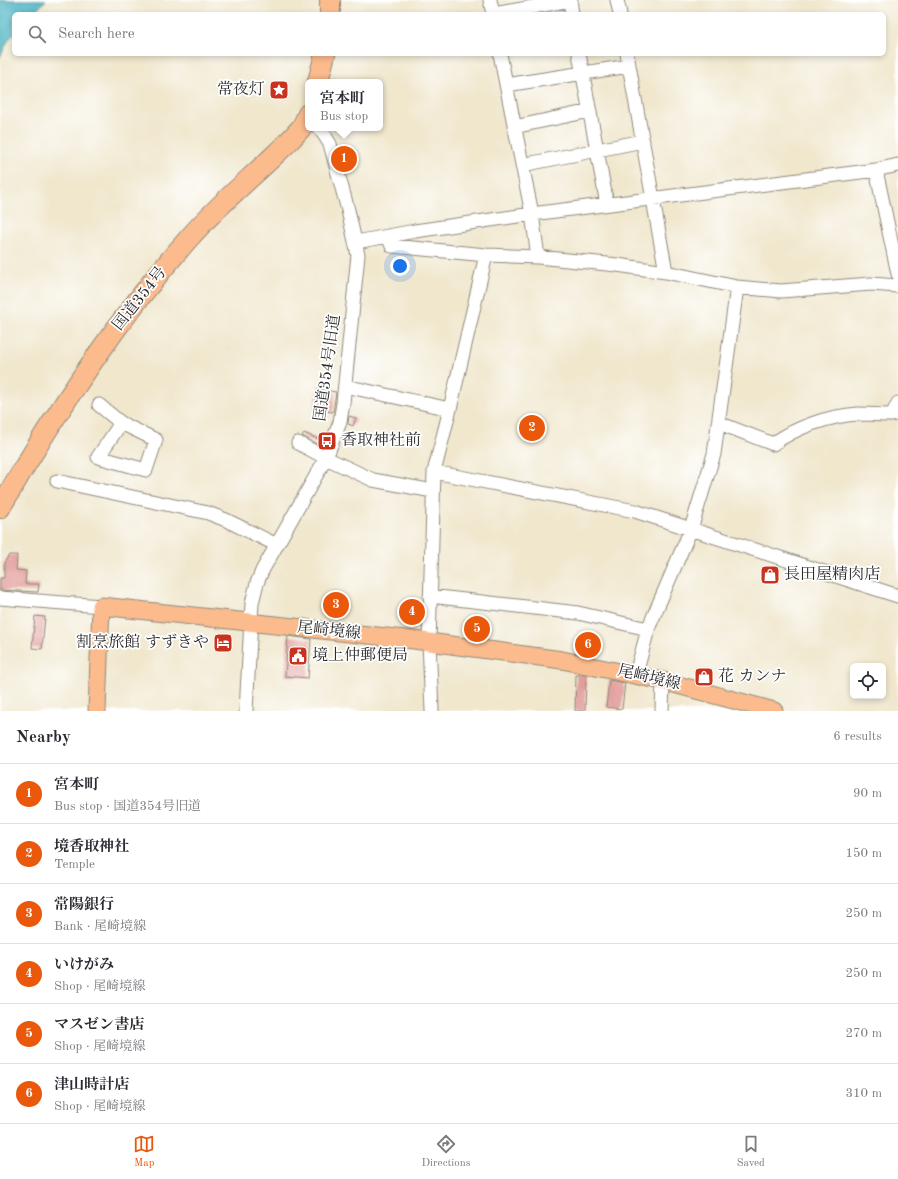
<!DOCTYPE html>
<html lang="en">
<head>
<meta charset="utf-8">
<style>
	body { margin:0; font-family:"Old Standard TT","Noto Serif JP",serif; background:#f7f7f7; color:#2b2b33 }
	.controls { position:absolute; right:12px; bottom:12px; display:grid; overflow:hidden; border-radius:6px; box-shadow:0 2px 6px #0003 }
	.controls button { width:36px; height:36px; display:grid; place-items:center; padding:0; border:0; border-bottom:1px solid #e1e1e2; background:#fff; color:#2b2b33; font:20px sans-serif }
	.you { position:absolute; left:400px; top:266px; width:14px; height:14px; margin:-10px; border:3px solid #fff; border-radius:50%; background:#1a73e8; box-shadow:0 0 0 6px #1a73e833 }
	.badge { display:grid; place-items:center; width:26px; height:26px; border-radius:50%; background:#ea580c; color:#fff; font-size:13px; font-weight:700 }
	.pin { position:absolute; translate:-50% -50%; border:2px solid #fff; box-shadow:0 1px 4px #0006 }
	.popup { position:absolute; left:305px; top:79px; width:78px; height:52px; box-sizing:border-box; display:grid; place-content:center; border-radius:6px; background:#fff; filter:drop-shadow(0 1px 3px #0005); font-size:13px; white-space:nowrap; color:#7c7c81 }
	.popup b { font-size:15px; color:#2b2b33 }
	.popup::after { content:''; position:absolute; left:50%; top:100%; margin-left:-8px; border:8px solid transparent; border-top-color:#fff }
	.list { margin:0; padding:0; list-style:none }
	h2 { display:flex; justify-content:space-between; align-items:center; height:52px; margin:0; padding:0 16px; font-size:17px }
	h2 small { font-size:13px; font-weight:400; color:#7c7c81 }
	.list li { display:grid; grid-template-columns:26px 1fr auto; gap:12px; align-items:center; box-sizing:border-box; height:60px; padding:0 16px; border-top:1px solid #e1e1e2 }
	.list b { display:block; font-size:15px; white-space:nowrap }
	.list p { margin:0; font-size:13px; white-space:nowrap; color:#7c7c81 }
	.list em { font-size:13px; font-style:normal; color:#7c7c81 }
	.icon { flex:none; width:22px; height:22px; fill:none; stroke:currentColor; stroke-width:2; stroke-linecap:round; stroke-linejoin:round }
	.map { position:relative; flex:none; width:898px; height:711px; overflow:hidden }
	.search { position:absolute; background:#fff; box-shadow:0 2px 6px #0003; left:12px; right:12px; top:12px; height:44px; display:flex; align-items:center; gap:10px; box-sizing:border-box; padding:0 14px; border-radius:6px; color:#7c7c81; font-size:15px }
	.sheet { height:412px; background:#fff }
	nav { display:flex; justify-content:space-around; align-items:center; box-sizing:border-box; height:56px; border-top:1px solid #e1e1e2; background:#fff; font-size:11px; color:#7c7c81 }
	nav a { display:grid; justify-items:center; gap:2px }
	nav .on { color:#ea580c }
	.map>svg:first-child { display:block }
	.water { fill:#46b3c2; stroke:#386f76 }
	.building { fill:#e29e9b }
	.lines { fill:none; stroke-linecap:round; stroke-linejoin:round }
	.minor-casing { stroke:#8e897c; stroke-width:15 }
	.major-casing { stroke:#8e897c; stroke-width:19 }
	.highway-casing { stroke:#8e897c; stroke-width:22 }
	.minor { stroke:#fff; stroke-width:13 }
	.major { stroke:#fbbb8d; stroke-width:17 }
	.highway { stroke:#fbbb8d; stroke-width:20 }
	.labels { text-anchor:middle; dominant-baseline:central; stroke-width:3.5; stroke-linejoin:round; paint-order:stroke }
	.poi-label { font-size:16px; fill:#2b2b2b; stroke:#fff; text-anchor:start }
	.street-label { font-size:16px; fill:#2b2b2b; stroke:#fff }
</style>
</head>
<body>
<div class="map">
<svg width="898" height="711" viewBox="0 0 898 711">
	<rect width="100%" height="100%" fill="#fff"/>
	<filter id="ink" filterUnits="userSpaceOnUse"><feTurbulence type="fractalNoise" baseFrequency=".025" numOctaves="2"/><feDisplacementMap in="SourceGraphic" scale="8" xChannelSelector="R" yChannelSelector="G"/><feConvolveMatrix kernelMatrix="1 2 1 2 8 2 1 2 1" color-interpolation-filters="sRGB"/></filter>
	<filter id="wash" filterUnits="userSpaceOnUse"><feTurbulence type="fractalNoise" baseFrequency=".012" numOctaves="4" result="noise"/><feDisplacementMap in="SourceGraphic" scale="16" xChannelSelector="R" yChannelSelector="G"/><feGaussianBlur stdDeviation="0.9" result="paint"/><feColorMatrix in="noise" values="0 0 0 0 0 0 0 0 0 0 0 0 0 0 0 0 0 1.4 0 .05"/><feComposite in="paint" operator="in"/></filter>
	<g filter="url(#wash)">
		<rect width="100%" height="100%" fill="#f0e7cd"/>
		<path class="water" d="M0 0H46L33 14H14V34L9 39 0 57Z"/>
		<g id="blocks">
			<path class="building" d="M317 389 336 392 333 412 314 410Z
				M349 416 356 418 353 426 348 424Z
				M304 433 323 441 321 446 302 436Z
				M9 555H17L16 570 26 571 25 584H39L38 592 0 590V578H4V563Z
				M35 616 45 617 42 649 32 648Z
				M288 636 311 639 308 678 285 676Z
				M576 675H586L585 711H575Z
				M609 680 625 683 622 709 606 707Z"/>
		</g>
	</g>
	<g filter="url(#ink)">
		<use href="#blocks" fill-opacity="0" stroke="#8e897c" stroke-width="1"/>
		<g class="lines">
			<g class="minor-casing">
				<path id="minor" d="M490 0 493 14
					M570 0 572 14
					M617 0 620 14
					M494 14 571 0
					M500 54 532 214 538 257 617 265 666 272 737 287 781 291 871 284 898 286
					M579 54 607 204
					M627 54 666 272
					M506 85 629 66
					M514 127 590 111
					M522 165 643 141
					M876 170 898 274
					M388 236 392 246 486 255 538 257
					M356 242 415 231 532 214 876 170 898 165
					M345 386 450 409 434 472 429 642 432 711
					M99 405 121 423 156 440 146 470 98 457 121 423
					M450 409 486 255
					M719 423 773 444C796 427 829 416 858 414 869 414 881 415 892 415L898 403
					M298 443 326 458 373 480 433 491
					M434 472 635 511 898 596
					M57 481 208 513 226 520 277 545
					M430 596 578 613 648 629
					M0 598 101 606
					M636 674 648 629 691 529 714 454 737 287
					M246 711 252 603 257 583 262 571 326 458 340 422 343 403 358 255 348 210 330 144 325 136 319 128
					M662 711 663 681"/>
			</g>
			<g class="major-casing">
				<path id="major" d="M97 711 101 606 414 640 562 660 663 681 774 711"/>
			</g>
			<g class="highway-casing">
				<path id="highway" d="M330 14V0
					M318 82 325 54
					M0 508C55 413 117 319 190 237 221 201 259 172 292 138L302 127 308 114"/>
			</g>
			<use href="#minor" class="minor"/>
			<use href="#major" class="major"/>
			<use href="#highway" class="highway"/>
		</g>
	</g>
	<defs>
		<g id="sight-square" transform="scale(1)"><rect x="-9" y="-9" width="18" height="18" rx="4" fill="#c8321e" stroke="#fff"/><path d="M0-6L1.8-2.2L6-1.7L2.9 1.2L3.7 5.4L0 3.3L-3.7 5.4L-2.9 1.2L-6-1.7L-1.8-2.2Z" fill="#fff"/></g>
		<g id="bus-square" transform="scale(1)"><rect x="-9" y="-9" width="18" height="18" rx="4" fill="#c8321e" stroke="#fff"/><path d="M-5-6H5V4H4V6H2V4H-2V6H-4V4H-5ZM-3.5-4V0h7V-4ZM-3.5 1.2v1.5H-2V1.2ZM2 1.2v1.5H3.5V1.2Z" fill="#fff"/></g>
		<g id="shop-square" transform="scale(1)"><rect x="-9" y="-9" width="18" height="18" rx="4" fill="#c8321e" stroke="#fff"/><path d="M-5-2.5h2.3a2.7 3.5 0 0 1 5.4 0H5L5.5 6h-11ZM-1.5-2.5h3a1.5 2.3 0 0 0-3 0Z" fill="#fff"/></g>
		<g id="hotel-square" transform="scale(1)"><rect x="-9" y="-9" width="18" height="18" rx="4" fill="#c8321e" stroke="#fff"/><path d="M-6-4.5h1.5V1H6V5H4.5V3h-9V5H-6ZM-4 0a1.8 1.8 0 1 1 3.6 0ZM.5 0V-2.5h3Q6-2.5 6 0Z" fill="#fff"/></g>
		<g id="civic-square" transform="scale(1)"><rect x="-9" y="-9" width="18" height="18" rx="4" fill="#c8321e" stroke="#fff"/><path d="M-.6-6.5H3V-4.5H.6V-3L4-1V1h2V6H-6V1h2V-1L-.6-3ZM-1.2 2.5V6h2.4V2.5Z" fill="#fff"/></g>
	</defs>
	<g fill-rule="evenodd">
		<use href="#sight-square" x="279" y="90"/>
		<use href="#bus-square" x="327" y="441"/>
		<use href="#shop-square" x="770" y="575"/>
		<use href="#hotel-square" x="223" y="643"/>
		<use href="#civic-square" x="298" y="656"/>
		<use href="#shop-square" x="704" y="677"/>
	</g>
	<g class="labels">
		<g class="poi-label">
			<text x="265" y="90" text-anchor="end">常夜灯</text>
			<text x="341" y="441">香取神社前</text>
			<text x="784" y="575">長田屋精肉店</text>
			<text x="209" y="643" text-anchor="end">割烹旅館 すずきや</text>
			<text x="312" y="656">境上仲郵便局</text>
			<text x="718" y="677">花 カンナ</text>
		</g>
		<g class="street-label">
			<text transform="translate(140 299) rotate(-52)">国道354号</text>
			<text transform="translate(328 368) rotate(-82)">国道354号旧道</text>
			<text transform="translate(329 631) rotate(6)">尾崎境線</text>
			<text transform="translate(649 678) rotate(13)">尾崎境線</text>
		</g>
	</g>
</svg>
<div class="controls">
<button><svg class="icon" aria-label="locate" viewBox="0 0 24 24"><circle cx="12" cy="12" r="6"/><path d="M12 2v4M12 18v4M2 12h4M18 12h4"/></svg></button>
</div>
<div class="you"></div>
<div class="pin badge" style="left:344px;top:159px">1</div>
<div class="popup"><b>宮本町</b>Bus stop</div>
<div class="pin badge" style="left:532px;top:428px">2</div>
<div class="pin badge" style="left:336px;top:605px">3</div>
<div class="pin badge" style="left:412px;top:612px">4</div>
<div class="pin badge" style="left:477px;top:629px">5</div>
<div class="pin badge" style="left:588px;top:645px">6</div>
<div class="search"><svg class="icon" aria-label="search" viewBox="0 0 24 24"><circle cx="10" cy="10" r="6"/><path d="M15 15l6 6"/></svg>Search here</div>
</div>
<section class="sheet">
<h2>Nearby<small>6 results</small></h2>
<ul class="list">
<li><span class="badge">1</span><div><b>宮本町</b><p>Bus stop · 国道354号旧道</p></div><em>90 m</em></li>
<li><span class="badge">2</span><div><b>境香取神社</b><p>Temple</p></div><em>150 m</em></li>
<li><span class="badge">3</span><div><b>常陽銀行</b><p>Bank · 尾崎境線</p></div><em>250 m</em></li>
<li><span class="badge">4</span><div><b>いけがみ</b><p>Shop · 尾崎境線</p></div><em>250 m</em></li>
<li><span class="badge">5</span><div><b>マスゼン書店</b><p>Shop · 尾崎境線</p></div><em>270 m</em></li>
<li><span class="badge">6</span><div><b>津山時計店</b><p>Shop · 尾崎境線</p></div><em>310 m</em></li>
</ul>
</section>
<nav>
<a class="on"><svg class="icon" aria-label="map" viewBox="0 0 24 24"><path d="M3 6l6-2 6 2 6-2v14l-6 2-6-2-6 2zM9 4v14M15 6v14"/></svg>Map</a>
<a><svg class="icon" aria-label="directions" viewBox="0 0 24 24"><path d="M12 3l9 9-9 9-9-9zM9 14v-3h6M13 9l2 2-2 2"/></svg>Directions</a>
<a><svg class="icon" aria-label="saved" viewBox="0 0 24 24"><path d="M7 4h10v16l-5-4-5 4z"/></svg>Saved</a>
</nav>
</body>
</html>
